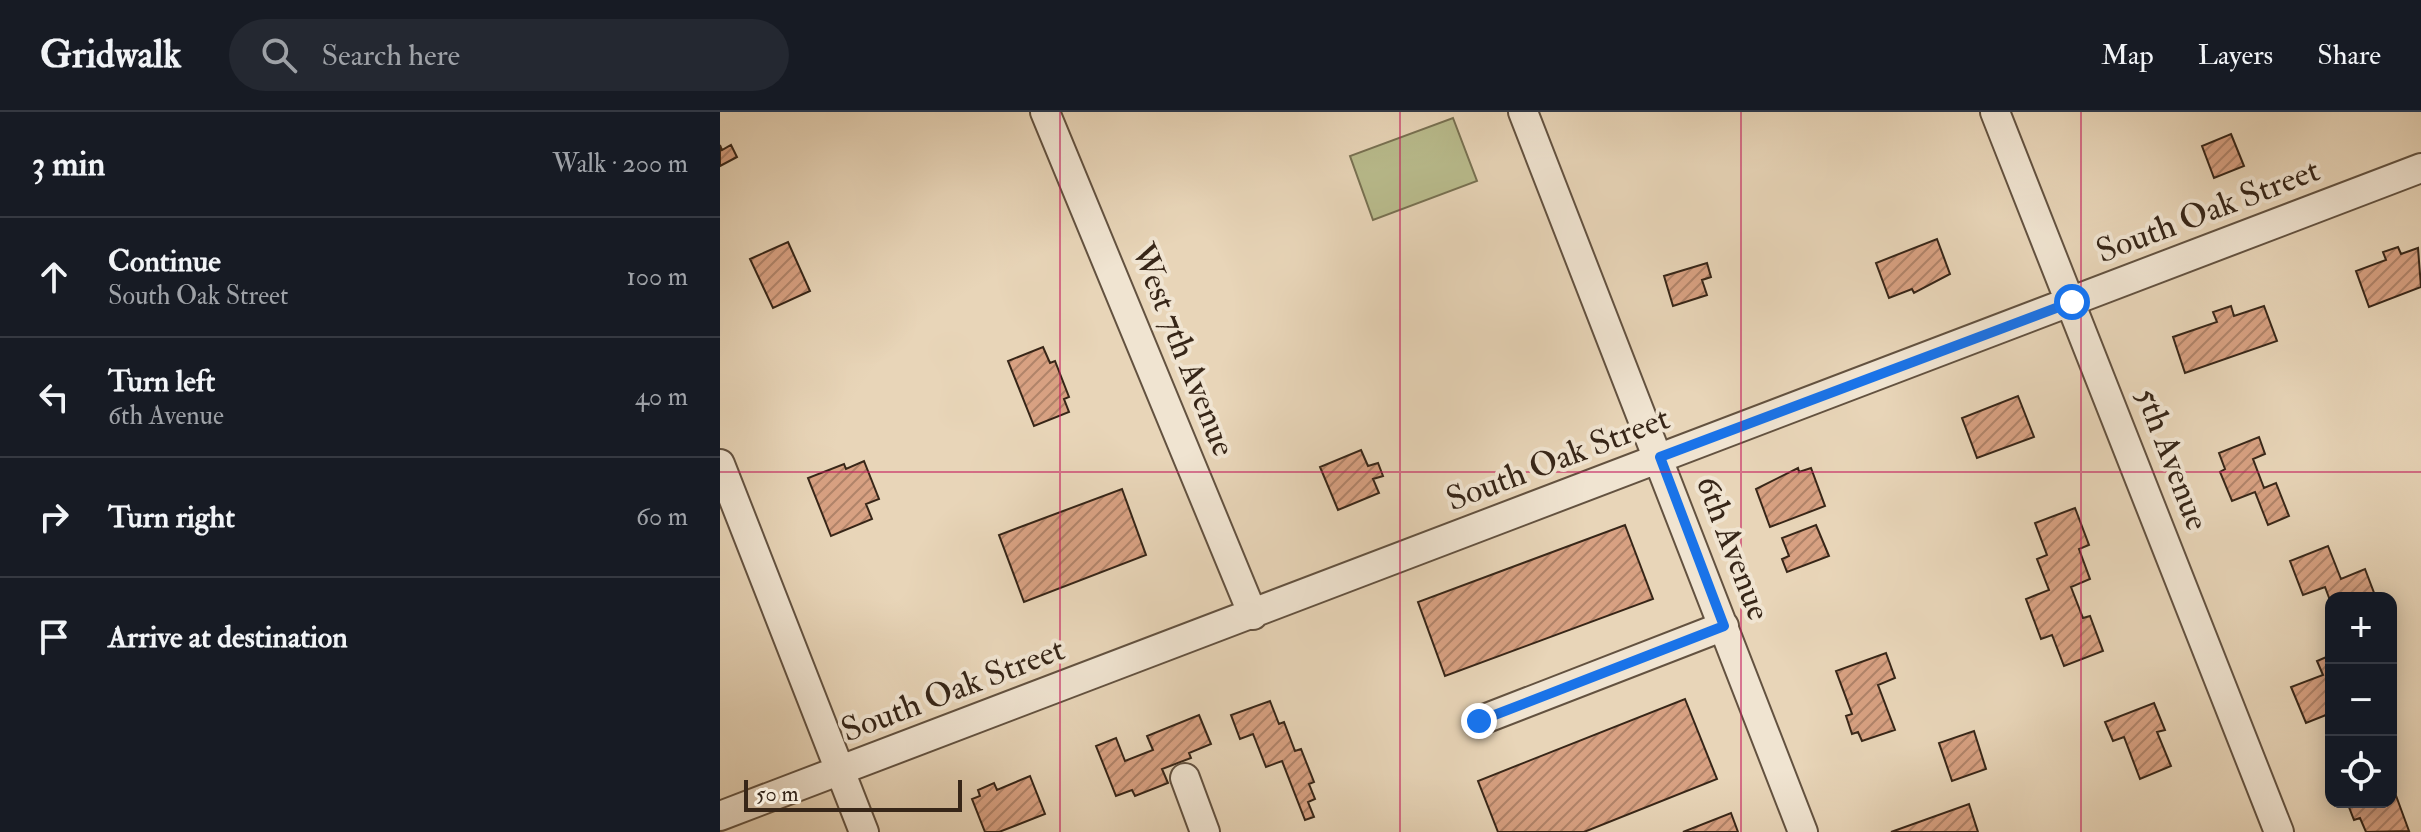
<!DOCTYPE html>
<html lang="en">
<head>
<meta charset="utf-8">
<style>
	body { margin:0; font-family:"IM FELL Double Pica",serif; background:#242831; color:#f1f3f6 }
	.controls { position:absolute; right:24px; bottom:24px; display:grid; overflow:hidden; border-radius:16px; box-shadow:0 4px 20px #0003 }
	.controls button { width:72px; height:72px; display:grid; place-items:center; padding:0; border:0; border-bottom:2px solid #363941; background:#171b24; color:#f1f3f6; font:40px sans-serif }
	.scale { position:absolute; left:24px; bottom:20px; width:218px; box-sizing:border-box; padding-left:8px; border:4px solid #372618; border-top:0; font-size:22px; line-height:28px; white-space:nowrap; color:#372618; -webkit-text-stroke:6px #f0e4d1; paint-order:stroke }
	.stop { position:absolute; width:24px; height:24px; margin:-18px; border:6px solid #1a73e8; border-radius:50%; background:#fff }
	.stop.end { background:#1a73e8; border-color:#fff; box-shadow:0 2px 8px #0008 }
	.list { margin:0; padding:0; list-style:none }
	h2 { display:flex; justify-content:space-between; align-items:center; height:104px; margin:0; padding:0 32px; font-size:34px }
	h2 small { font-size:26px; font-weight:400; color:#9ea1a6 }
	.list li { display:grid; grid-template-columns:52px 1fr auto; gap:24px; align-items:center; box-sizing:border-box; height:120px; padding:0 32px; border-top:2px solid #363941 }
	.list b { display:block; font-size:30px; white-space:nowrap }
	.list p { margin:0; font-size:26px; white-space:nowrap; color:#9ea1a6 }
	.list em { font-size:26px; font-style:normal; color:#9ea1a6 }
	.icon { flex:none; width:44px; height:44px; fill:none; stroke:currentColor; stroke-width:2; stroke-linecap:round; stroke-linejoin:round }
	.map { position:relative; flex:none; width:1701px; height:720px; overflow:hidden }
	header { display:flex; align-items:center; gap:48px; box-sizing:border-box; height:112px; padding:0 40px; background:#171b24; border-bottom:2px solid #363941 }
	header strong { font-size:38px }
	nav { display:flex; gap:44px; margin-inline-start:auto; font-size:28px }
	.search { width:560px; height:72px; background:#242831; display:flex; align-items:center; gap:20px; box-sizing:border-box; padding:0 28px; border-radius:44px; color:#9ea1a6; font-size:30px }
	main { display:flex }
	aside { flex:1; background:#171b24 }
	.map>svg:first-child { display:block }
	.pitch { fill:#b9bc8d; stroke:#787152; stroke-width:2 }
	.building { fill:url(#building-hatch); stroke:#372618; stroke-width:2 }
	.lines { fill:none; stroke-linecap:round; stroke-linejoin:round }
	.minor-casing { stroke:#635240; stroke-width:32 }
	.minor { stroke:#f0e4d1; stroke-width:28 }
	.route { stroke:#1a73e8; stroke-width:10 }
	.grid { fill:none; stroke:#c2185b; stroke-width:2; stroke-opacity:0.55 }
	.labels { text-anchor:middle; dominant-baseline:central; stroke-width:8; stroke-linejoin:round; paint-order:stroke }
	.street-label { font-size:34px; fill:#372618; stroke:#f0e4d1 }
</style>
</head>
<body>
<header>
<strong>Gridwalk</strong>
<div class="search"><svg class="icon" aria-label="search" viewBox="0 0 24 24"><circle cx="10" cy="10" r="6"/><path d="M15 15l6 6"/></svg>Search here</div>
<nav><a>Map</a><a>Layers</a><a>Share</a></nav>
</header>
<main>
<aside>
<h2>3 min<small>Walk · 200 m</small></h2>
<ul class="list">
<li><svg class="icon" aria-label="ahead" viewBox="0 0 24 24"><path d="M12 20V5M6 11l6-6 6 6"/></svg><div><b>Continue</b><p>South Oak Street</p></div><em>100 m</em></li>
<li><svg class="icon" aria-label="left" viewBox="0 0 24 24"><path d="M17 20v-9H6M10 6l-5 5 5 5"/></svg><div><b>Turn left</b><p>6th Avenue</p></div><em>40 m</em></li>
<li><svg class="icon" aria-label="right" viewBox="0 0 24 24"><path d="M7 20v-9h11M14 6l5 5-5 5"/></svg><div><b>Turn right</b></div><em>60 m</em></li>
<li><svg class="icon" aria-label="arrive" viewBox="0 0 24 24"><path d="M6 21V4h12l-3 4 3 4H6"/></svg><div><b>Arrive at destination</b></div></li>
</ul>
</aside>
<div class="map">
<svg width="1701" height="720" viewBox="0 0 1701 720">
	<defs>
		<pattern id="building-hatch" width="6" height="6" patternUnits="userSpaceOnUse" patternTransform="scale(2)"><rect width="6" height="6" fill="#d8a182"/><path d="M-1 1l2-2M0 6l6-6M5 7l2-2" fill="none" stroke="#b08369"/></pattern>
	</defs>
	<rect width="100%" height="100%" fill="#e8d5b8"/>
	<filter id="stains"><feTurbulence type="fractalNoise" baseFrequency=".0025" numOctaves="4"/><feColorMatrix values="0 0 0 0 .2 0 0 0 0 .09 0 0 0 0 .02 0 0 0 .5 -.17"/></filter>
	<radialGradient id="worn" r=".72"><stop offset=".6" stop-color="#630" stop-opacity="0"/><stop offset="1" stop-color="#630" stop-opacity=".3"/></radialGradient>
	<path class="pitch" d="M733 6 757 69 653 108 630 44Z"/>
	<path class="building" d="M1511 22 1524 54 1494 66 1482 34Z
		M0 33 2 38 11 33 17 45 0 54Z
		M1217 127 1230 162 1194 181 1192 177 1169 186 1156 151Z
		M68 130 90 179 53 196 30 147Z
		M1678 135 1681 142 1698 136 1701 175 1649 195 1636 159 1666 148 1663 140Z
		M987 151 991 165 982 168 987 183 953 194 944 164Z
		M1511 194 1514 204 1544 194 1557 229 1465 261 1453 225 1497 210 1493 200Z
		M323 235 330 251 335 249 349 285 344 287 349 300 314 314 288 249Z
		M1298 284 1314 325 1257 346 1242 306Z
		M1539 325 1545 342 1533 347 1544 376 1556 371 1569 404 1548 413 1535 380 1512 389 1500 360 1505 357 1499 341Z
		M641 338 648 354 658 351 663 364 653 367 659 381 618 398 600 355Z
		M144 349 159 387 146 392 152 407 111 424 88 366 124 352 126 357Z
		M1078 356 1079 360 1091 356 1105 394 1050 415 1036 377Z
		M402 377 426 443 304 490 279 423Z
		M1355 396 1369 433 1359 437 1370 467 1351 475 1363 506 1370 504 1383 539 1344 554 1332 523 1321 527 1306 487 1329 478 1317 447 1327 443 1315 411Z
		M905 413 933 487 725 564 698 490Z
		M1096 413 1109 444 1067 460 1062 447 1069 444 1062 426Z
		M1608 434 1621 467 1645 457 1656 486H1611V491L1605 475 1583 483 1570 449Z
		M1166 541 1175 566 1158 573 1175 618 1142 629 1138 620 1132 622 1126 604 1132 602 1116 559Z
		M1611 543V601L1586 611 1571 575 1603 563 1597 549Z
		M965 587 997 667 864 720H778L758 669Z
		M550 589 559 612 564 610 575 639 581 637 594 670 589 672 595 687 588 690 594 705 585 708 562 649 546 655 533 622 520 627 511 603Z
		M1434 591 1445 618 1437 620 1451 654 1420 667 1404 625 1393 629 1385 610Z
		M479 603 491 632 469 641 471 646 442 657 448 671 415 684 412 678 396 684 376 634 396 626 405 649 433 638 427 624Z
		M1254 619 1266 657 1232 669 1219 631Z
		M310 664 325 702 279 720H265L252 687 260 684 258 678 274 671 277 678Z
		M1671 670 1689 719 1646 720 1640 706 1634 708 1627 690H1671Z
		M1249 692 1258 720H1171Z
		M1011 701 1018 720H963Z"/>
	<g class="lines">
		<g class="minor-casing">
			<path id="minor" d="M325 0 533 503
				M803 0 1083 720
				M1275 0 1559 720
				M0 352 144 720
				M759 609 1004 514
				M465 666 485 720
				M0 704 1701 56"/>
		</g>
		<use href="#minor" class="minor"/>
	</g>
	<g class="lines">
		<path class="route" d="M759 609 1004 514 940 345 1352 190"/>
	</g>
	<path class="grid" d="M340 0V720M680 0V720M1021 0V720M1361 0V720M0 360H1701"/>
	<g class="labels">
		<g class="street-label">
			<text transform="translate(1488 99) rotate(-21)">South Oak Street</text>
			<text transform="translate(463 238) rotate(68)">West 7th Avenue</text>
			<text transform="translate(838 347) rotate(-21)">South Oak Street</text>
			<text transform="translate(1452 347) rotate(69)">5th Avenue</text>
			<text transform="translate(1013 436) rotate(69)">6th Avenue</text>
			<text transform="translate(233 578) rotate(-21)">South Oak Street</text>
		</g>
	</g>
	<rect width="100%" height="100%" filter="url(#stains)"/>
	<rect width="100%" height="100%" fill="url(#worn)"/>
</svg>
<div class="controls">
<button>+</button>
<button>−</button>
<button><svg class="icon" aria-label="locate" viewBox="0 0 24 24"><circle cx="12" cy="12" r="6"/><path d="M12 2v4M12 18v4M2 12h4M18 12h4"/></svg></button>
</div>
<div class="scale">50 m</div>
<div class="stop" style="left:1352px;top:190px"></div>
<div class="stop end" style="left:759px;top:609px"></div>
</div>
</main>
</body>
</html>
